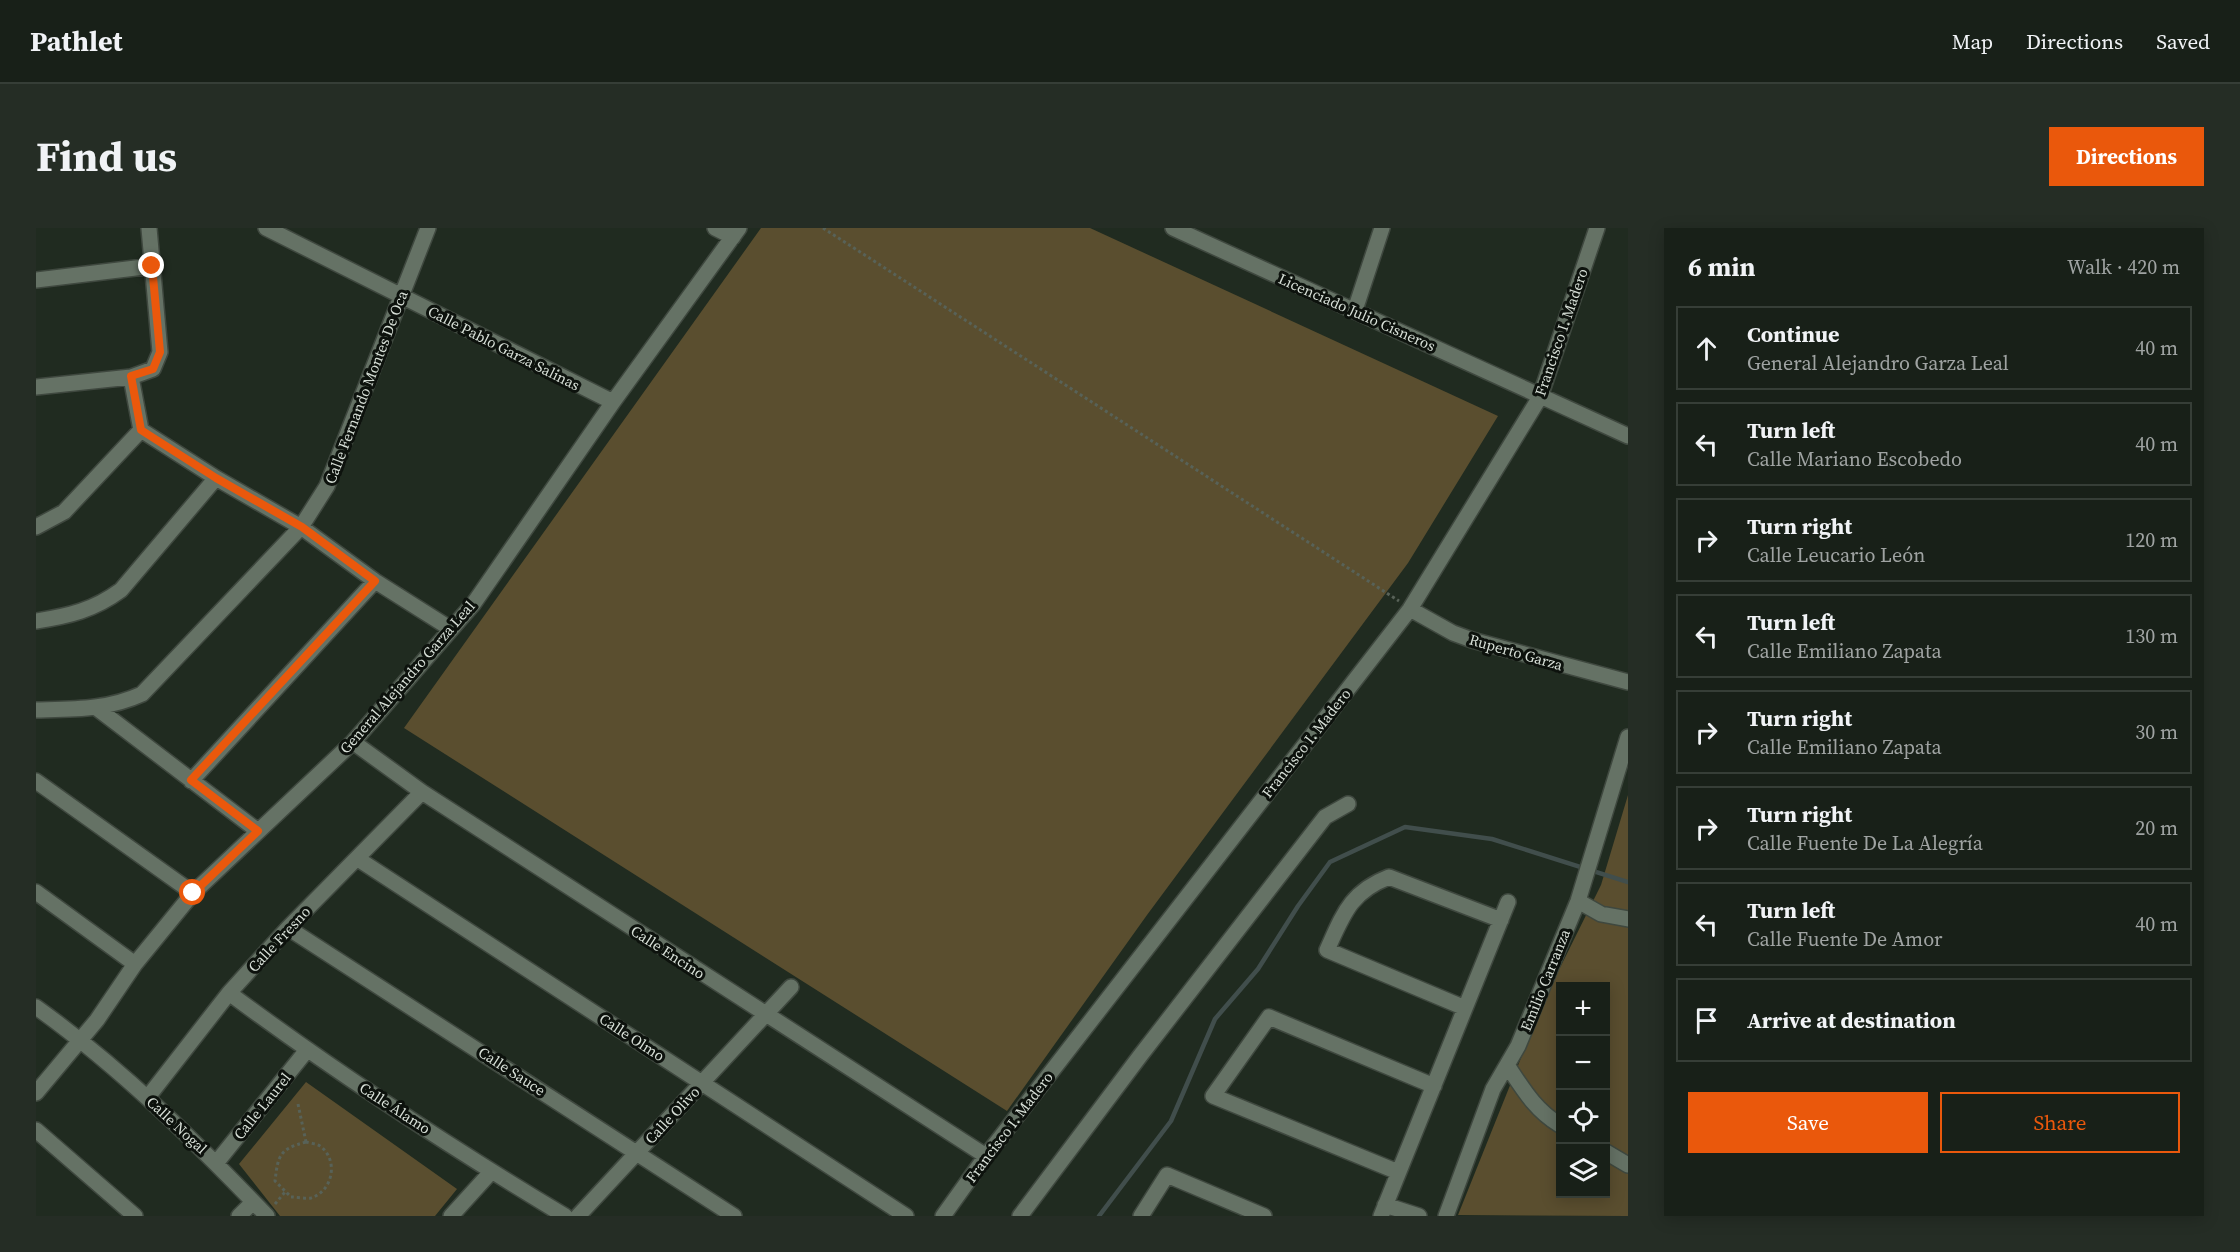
<!DOCTYPE html>
<html lang="en">
<head>
<meta charset="utf-8">
<style>
	body { margin:0; font-family:"Source Serif 4",serif; background:#252d25; color:#f1f3f6 }
	.controls { position:absolute; right:18px; bottom:18px; display:grid; overflow:hidden; border-radius:0px; box-shadow:0 3px 15px #0003 }
	.controls button { width:54px; height:54px; display:grid; place-items:center; padding:0; border:0; border-bottom:2px solid #363e37; background:#182018; color:#f1f3f6; font:30px sans-serif }
	.stop { position:absolute; width:18px; height:18px; margin:-14px; border:4px solid #ea580c; border-radius:50%; background:#fff }
	.stop.end { background:#ea580c; border-color:#fff; box-shadow:0 2px 6px #0008 }
	.list { margin:0; padding:0; list-style:none }
	h2 { display:flex; justify-content:space-between; align-items:center; height:78px; margin:0; padding:0 24px; font-size:26px }
	h2 small { font-size:20px; font-weight:400; color:#9fa3a2 }
	.list li { display:grid; grid-template-columns:39px 1fr auto; gap:18px; align-items:center; box-sizing:border-box; height:84px; margin:0 12px 12px; padding:0 12px; border:2px solid #363e37; border-radius:0px }
	.list b { display:block; font-size:22px; white-space:nowrap }
	.list p { margin:0; font-size:20px; white-space:nowrap; color:#9fa3a2 }
	.list em { font-size:20px; font-style:normal; color:#9fa3a2 }
	.actions { display:flex; gap:12px; padding:18px 24px }
	.actions a { flex:1; padding:14px 0; border:2px solid #ea580c; border-radius:0px; text-align:center; font-size:21px; color:#ea580c }
	.actions .main { background:#ea580c; color:#fff }
	.icon { flex:none; width:33px; height:33px; fill:none; stroke:currentColor; stroke-width:2; stroke-linecap:round; stroke-linejoin:round }
	.map { position:relative; flex:none; width:1592px; height:988px; overflow:hidden; border-radius:0px }
	header { display:flex; align-items:center; gap:36px; box-sizing:border-box; height:84px; padding:0 30px; background:#182018; border-bottom:2px solid #363e37 }
	header strong { font-size:28px }
	nav { display:flex; gap:33px; margin-inline-start:auto; font-size:21px }
	.intro { display:flex; align-items:center; justify-content:space-between; box-sizing:border-box; height:144px; padding:0 36px }
	h1 { margin:0; font-size:42px }
	.button { padding:15px 27px; border-radius:0px; background:#ea580c; color:#fff; font-size:21px; font-weight:700 }
	main { display:flex; gap:36px; padding:0 36px }
	aside { flex:1; background:#182018; border-radius:0px; box-shadow:0 3px 15px #0003 }
	.map>svg:first-child { display:block }
	.green { fill:#5a4e2f; fill-rule:evenodd }
	.lines { fill:none; stroke-linecap:round; stroke-linejoin:round }
	.stream { stroke:#414e4c; stroke-width:4.5 }
	.minor-casing { stroke:#3f483f; stroke-width:18 }
	.path { stroke:#586258; stroke-width:3; stroke-dasharray:3 3; stroke-linecap:butt }
	.minor { stroke:#657265; stroke-width:15 }
	.route { stroke:#ea580c; stroke-width:8 }
	.labels { text-anchor:middle; dominant-baseline:central; stroke-width:6; stroke-linejoin:round; paint-order:stroke }
	.street-label { font-size:15px; fill:#d7dfd7; stroke:#0d120d }
</style>
</head>
<body>
<header>
<strong>Pathlet</strong>
<nav><a>Map</a><a>Directions</a><a>Saved</a></nav>
</header>
<div class="intro"><h1>Find us</h1><a class="button">Directions</a></div>
<main>
<div class="map">
<svg width="1592" height="988" viewBox="0 0 1592 988">
	<rect width="100%" height="100%" fill="#202b20"/>
	<path class="green" d="M725 0H1054L1462 188 1372 335 1111 687 971 883 368 500Z
		M1592 567V988L1422 987 1509 770 1565 657ZM1524 758H1570V966H1524Z
		M270 854 421 961 399 988H244L203 936Z"/>
	<g class="lines">
		<path class="stream" d="M1063 988 1135 893 1179 791 1222 741 1262 678 1294 634 1369 599 1456 611 1592 654"/>
		<g class="minor-casing">
			<path id="minor" d="M230 0 577 174
				M679 0 697 9
				M1137 0 1592 208
				M0 52 116 38
				M1319 82 1346 0
				M95 149 105 202 180 250 265 299 339 353 415 401
				M0 159 95 149 117 141 124 124 113 0
				M0 299 28 284 105 202
				M1374 381 1417 405 1436 412 1592 454
				M0 393C33 388 58 382 85 362L180 250
				M62 481 222 603
				M0 482C38 481 71 482 106 466L265 299 291 258 392 0
				M317 514 386 564 950 928
				M0 553 157 665
				M155 553 339 353
				M322 631 870 988
				M0 664 99 736
				M1542 673 1565 686 1592 691
				M252 700 698 988
				M193 765C301 845 414 919 529 988
				M0 779C85 840 159 913 231 988
				M1429 780 1291 722C1307 687 1314 664 1353 649L1465 692
				M1471 837C1487 861 1499 882 1524 897
				M0 865 61 792 99 736 157 665 317 514 438 375 577 174 703 0
				M112 869 193 765 252 700 386 564
				M0 902 99 988
				M1570 924 1592 937
				M181 934 271 822
				M1362 944 1177 868 1233 789 1398 858
				M1349 977 1383 988
				M203 988 217 974
				M415 988 455 944
				M542 988 755 759
				M907 988 950 928 1374 381 1504 169 1561 0
				M984 988 1104 828 1289 589 1312 576
				M1105 988 1131 947 1228 988
				M1345 988 1472 674
				M1410 988 1457 861 1482 818 1542 673 1592 509"/>
		</g>
		<path class="path" d="M787 0 1363 373
			M262 876 270 914
			M270 914C274 915 281 916 284 918 303 932 297 963 275 970 270 971 261 969 255 969L239 953C242 928 243 921 270 914Z
			M239 976 249 964"/>
		<use href="#minor" class="minor"/>
	</g>
	<g class="lines">
		<path class="route" d="M116 38 124 124 117 141 95 148 105 202 180 250 266 299 339 353 155 552 222 603 157 665"/>
	</g>
	<g class="labels">
		<g class="street-label">
			<text transform="translate(1321 84) rotate(24)">Licenciado Julio Cisneros</text>
			<text transform="translate(1525 104) rotate(-71)">Francisco I. Madero</text>
			<text transform="translate(468 120) rotate(27)">Calle Pablo Garza Salinas</text>
			<text transform="translate(330 159) rotate(-69)">Calle Fernando Montes De Oca</text>
			<text transform="translate(1480 424) rotate(16)">Ruperto Garza</text>
			<text transform="translate(371 449) rotate(-49)">General Alejandro Garza Leal</text>
			<text transform="translate(1270 515) rotate(-52)">Francisco I. Madero</text>
			<text transform="translate(243 711) rotate(-47)">Calle Fresno</text>
			<text transform="translate(632 724) rotate(33)">Calle Encino</text>
			<text transform="translate(1509 752) rotate(-68)">Emilio Carranza</text>
			<text transform="translate(596 809) rotate(33)">Calle Olmo</text>
			<text transform="translate(476 843) rotate(33)">Calle Sauce</text>
			<text transform="translate(226 878) rotate(-51)">Calle Laurel</text>
			<text transform="translate(359 880) rotate(33)">Calle Álamo</text>
			<text transform="translate(636 887) rotate(-47)">Calle Olivo</text>
			<text transform="translate(141 897) rotate(43)">Calle Nogal</text>
			<text transform="translate(973 899) rotate(-53)">Francisco I. Madero</text>
		</g>
	</g>
</svg>
<div class="controls">
<button>+</button>
<button>−</button>
<button><svg class="icon" aria-label="locate" viewBox="0 0 24 24"><circle cx="12" cy="12" r="6"/><path d="M12 2v4M12 18v4M2 12h4M18 12h4"/></svg></button>
<button><svg class="icon" aria-label="layers" viewBox="0 0 24 24"><path d="M12 4l9 5-9 5-9-5zM3 14l9 5 9-5"/></svg></button>
</div>
<div class="stop" style="left:157px;top:665px"></div>
<div class="stop end" style="left:116px;top:38px"></div>
</div>
<aside>
<h2>6 min<small>Walk · 420 m</small></h2>
<ul class="list">
<li><svg class="icon" aria-label="ahead" viewBox="0 0 24 24"><path d="M12 20V5M6 11l6-6 6 6"/></svg><div><b>Continue</b><p>General Alejandro Garza Leal</p></div><em>40 m</em></li>
<li><svg class="icon" aria-label="left" viewBox="0 0 24 24"><path d="M17 20v-9H6M10 6l-5 5 5 5"/></svg><div><b>Turn left</b><p>Calle Mariano Escobedo</p></div><em>40 m</em></li>
<li><svg class="icon" aria-label="right" viewBox="0 0 24 24"><path d="M7 20v-9h11M14 6l5 5-5 5"/></svg><div><b>Turn right</b><p>Calle Leucario León</p></div><em>120 m</em></li>
<li><svg class="icon" aria-label="left" viewBox="0 0 24 24"><path d="M17 20v-9H6M10 6l-5 5 5 5"/></svg><div><b>Turn left</b><p>Calle Emiliano Zapata</p></div><em>130 m</em></li>
<li><svg class="icon" aria-label="right" viewBox="0 0 24 24"><path d="M7 20v-9h11M14 6l5 5-5 5"/></svg><div><b>Turn right</b><p>Calle Emiliano Zapata</p></div><em>30 m</em></li>
<li><svg class="icon" aria-label="right" viewBox="0 0 24 24"><path d="M7 20v-9h11M14 6l5 5-5 5"/></svg><div><b>Turn right</b><p>Calle Fuente De La Alegría</p></div><em>20 m</em></li>
<li><svg class="icon" aria-label="left" viewBox="0 0 24 24"><path d="M17 20v-9H6M10 6l-5 5 5 5"/></svg><div><b>Turn left</b><p>Calle Fuente De Amor</p></div><em>40 m</em></li>
<li><svg class="icon" aria-label="arrive" viewBox="0 0 24 24"><path d="M6 21V4h12l-3 4 3 4H6"/></svg><div><b>Arrive at destination</b></div></li>
</ul>
<div class="actions"><a class="main">Save</a><a>Share</a></div>
</aside>
</main>
</body>
</html>
